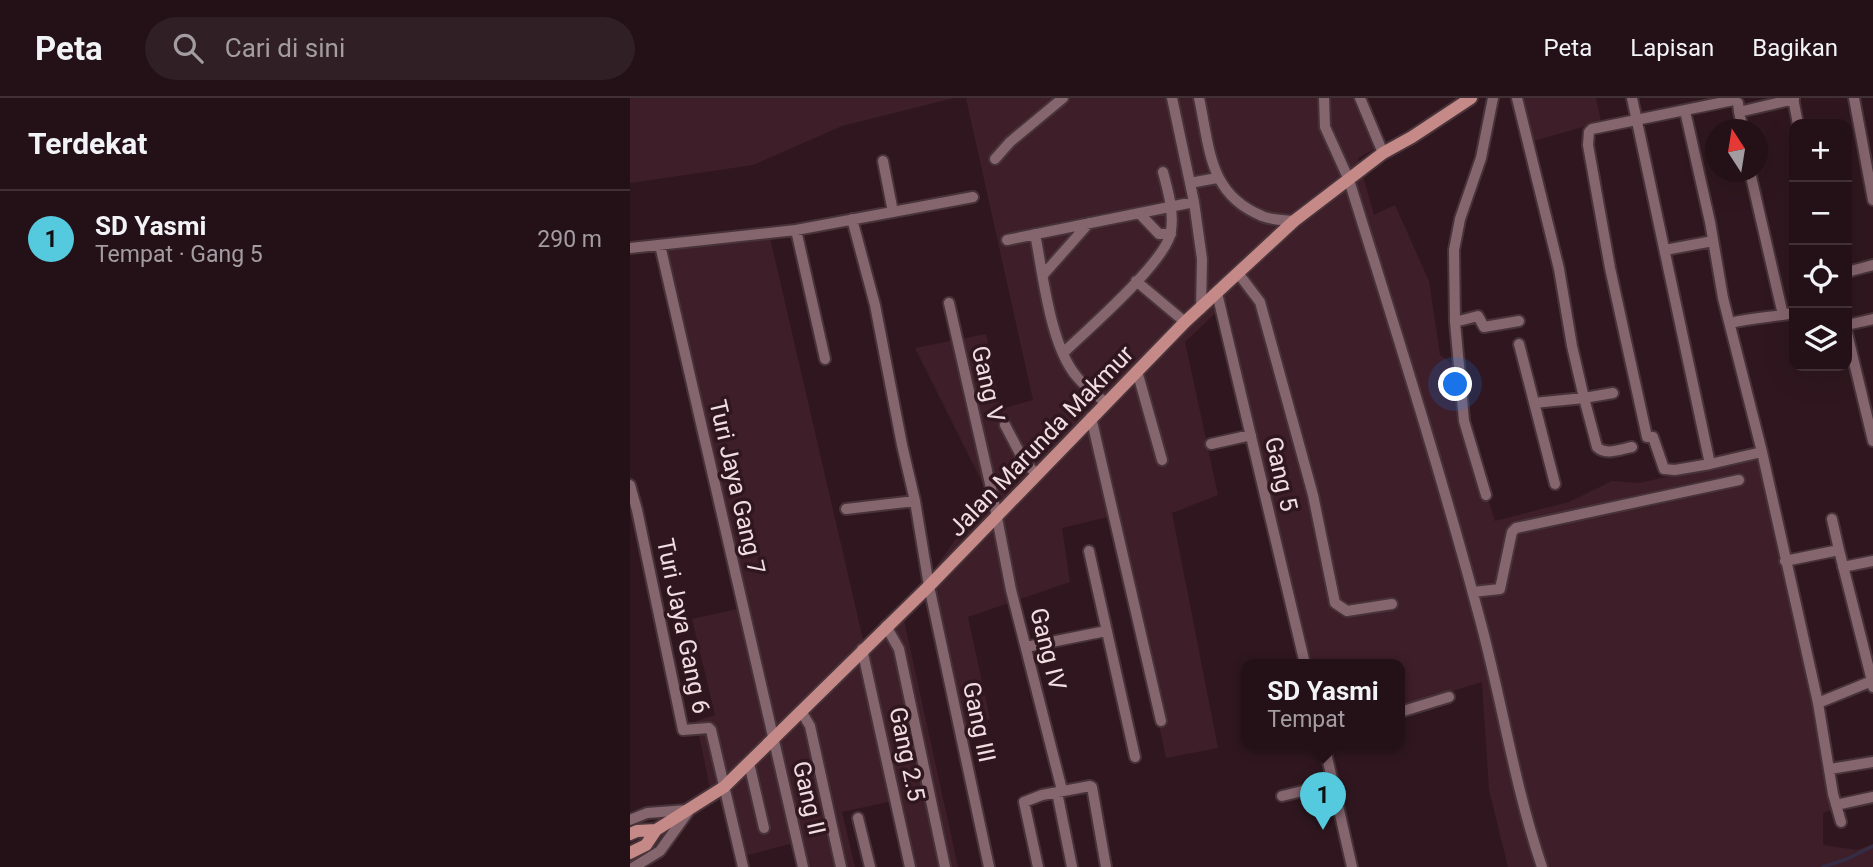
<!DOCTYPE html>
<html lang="id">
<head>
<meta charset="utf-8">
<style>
	body { margin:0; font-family:Roboto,sans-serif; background:#301f24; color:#f1f3f6 }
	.controls { position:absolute; right:21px; top:21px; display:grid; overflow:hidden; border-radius:14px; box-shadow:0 7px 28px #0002 }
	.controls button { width:63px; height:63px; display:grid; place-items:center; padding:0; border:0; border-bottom:2px solid #413136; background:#241117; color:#f1f3f6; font:35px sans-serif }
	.compass { position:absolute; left:1075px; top:21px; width:63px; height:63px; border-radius:50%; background:#241117; box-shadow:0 7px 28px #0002; rotate:348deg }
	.you { position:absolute; left:826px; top:287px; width:24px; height:24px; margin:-18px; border:5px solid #fff; border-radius:50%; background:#1a73e8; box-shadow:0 0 0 10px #1a73e833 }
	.badge { display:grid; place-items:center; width:46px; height:46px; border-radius:50%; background:#55cadf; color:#111; font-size:23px; font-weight:700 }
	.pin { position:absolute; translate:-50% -58px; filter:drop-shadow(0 2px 4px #0008) }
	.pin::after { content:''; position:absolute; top:37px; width:24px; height:21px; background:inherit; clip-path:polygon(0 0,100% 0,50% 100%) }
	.popup { position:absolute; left:611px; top:561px; width:164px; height:91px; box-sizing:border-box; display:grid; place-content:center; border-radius:14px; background:#241117; filter:drop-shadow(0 2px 5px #0005); font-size:23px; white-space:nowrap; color:#a39da1 }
	.popup b { font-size:26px; color:#f1f3f6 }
	.popup::after { content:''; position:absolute; left:50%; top:100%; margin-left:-14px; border:14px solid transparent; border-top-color:#241117 }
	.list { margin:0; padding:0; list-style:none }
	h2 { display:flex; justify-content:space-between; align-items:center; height:91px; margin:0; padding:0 28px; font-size:30px }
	h2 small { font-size:23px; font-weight:400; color:#a39da1 }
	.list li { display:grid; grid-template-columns:46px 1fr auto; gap:21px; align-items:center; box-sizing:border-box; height:98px; padding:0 28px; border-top:2px solid #413136 }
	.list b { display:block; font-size:26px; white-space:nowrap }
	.list p { margin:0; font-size:23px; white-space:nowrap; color:#a39da1 }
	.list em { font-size:23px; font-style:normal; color:#a39da1 }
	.icon { flex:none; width:38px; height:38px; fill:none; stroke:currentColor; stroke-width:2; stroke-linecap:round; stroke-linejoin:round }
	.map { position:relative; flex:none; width:1243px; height:769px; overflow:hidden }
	header { display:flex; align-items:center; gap:42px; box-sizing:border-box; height:98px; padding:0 35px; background:#241117; border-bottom:2px solid #413136 }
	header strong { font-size:33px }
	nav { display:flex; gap:38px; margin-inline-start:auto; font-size:24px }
	.search { width:490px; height:63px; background:#301f24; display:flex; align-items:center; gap:18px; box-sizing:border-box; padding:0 24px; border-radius:38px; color:#a39da1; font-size:26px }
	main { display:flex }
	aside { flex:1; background:#241117 }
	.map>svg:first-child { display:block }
	.built { fill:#3e1e29 }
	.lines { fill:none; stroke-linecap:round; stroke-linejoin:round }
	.stream { stroke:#352c45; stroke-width:3.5 }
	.minor-casing { stroke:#473339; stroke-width:14 }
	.major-casing { stroke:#473339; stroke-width:16 }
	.minor { stroke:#85656e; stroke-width:10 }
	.major { stroke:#c58a87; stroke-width:12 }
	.labels { text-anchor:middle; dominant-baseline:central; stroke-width:7; stroke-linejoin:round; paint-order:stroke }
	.street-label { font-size:24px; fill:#f1dee3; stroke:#30171f }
</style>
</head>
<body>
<header>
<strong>Peta</strong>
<div class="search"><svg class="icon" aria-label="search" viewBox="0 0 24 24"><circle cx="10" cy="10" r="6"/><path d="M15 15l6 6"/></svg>Cari di sini</div>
<nav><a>Peta</a><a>Lapisan</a><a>Bagikan</a></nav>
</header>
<main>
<aside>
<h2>Terdekat<small></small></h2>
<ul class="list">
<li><span class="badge">1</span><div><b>SD Yasmi</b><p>Tempat · Gang 5</p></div><em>290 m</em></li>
</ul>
</aside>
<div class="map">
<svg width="1243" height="769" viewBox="0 0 1243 769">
	<rect width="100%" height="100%" fill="#30171f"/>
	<path class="built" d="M0 0H324L212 28 123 67 0 85Z
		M336 0H736L752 47 728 60 744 117 765 107 799 183 810 257 824 267 833 323 865 423 939 404 982 383 1009 385 1133 357 1204 711 1193 715V747L1227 752 1243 746V769H878L859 692 852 584 770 609V566H674L597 204 555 244 588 397 542 415 588 650 536 660 486 417 432 430 440 484 338 519 360 621 334 628 300 477 358 396 285 250 356 236 371 311 403 302Z
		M892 0H966L971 24 903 43Z
		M138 131 234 546 272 513 328 769H286L272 701 212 714 225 769H177L171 743 114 758 96 694 83 704 66 623 85 617 62 521 116 509 33 140Z"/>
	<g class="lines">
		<path class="stream" d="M1193 769 1217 761 1243 748"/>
		<g class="minor-casing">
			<path id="minor" d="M542 0 564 104 572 161 571 211
				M569 0C580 50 578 96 632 118 641 122 654 122 664 123
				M694 0 695 29 719 82C764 227 810 371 849 518 872 602 884 687 912 769
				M730 0 753 55
				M887 0 929 171 942 248 954 300 983 295
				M1002 0 1080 366 1132 354 1188 605 1203 696 1211 724
				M1163 0 1168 26
				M1224 0 1243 102
				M1055 13 1080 124 1093 200 1132 354
				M1109 14 1113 32
				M365 61 380 44 433 0
				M253 63 263 114
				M1120 74 1153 217
				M560 85 587 80
				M509 115 529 136H541
				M222 121 245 207 272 347 285 403 299 488 359 769
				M166 132 195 261
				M405 136C413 176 420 248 447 279 455 289 466 296 476 305
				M377 142 564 104
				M30 147 173 769
				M0 150 166 132 343 99
				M1035 152 1083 143
				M1217 174 1243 167
				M608 175 630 204 683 397 705 505 717 513 762 506
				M413 177 459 125
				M506 183 555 224
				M587 195 675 566
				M319 205 363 399 381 492 432 692
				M825 224 848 218 854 229 889 223
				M1100 225C1122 220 1142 219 1164 215
				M1217 227 1243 221
				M1217 235 1243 343
				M889 246 925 386
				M433 255C457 232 538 162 541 133 544 113 538 93 533 74
				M507 273 532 362
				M904 305 954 300 967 349C976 358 991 351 1002 349
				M461 319 531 623
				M375 327 395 365 407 376
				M581 346 621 337
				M1080 366 1045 372 1034 371 1023 339H1017L980 170 958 47 959 34 962 31 1104 2 1108 5 1109 14 1164 1
				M0 387 7 412 53 632 79 630 81 632 113 769
				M856 397 834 323 825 224 824 152 830 121 851 60 863 0
				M216 411 285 403
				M1202 421 1209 452
				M459 453 505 659
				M1155 463 1209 452 1242 583
				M1213 469 1243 463
				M843 494 870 491 882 434 886 430 1109 382
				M256 528 269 551 315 769
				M396 549 476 533
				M232 551 280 769
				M1188 605 1242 583 1243 589
				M171 613 180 628 211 769
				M770 614 819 599
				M694 646 722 769
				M119 665 134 730
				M1200 671 1243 664
				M427 694 442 769
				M652 698 702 686
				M1206 707 1243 699
				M228 720 240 769
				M0 722 17 715 57 712
				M4 769 30 753 58 714
				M408 769 394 704 412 697 460 688 462 689 476 769"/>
		</g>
		<g class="major-casing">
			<path id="major" d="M0 736 7 733 26 732
				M0 755 16 747 26 732 94 689 299 488 555 224 664 123 753 55 782 39 841 0"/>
		</g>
		<use href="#minor" class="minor"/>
		<use href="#major" class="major"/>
	</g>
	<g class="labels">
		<g class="street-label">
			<text transform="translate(358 286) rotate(77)">Gang V</text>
			<text transform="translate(411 343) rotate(-46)">Jalan Marunda Makmur</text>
			<text transform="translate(651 376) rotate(77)">Gang 5</text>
			<text transform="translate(107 389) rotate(77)">Turi Jaya Gang 7</text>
			<text transform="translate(53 528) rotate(78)">Turi Jaya Gang 6</text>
			<text transform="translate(418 551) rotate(76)">Gang IV</text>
			<text transform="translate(349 624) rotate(78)">Gang III</text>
			<text transform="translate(277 656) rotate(78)">Gang 2.5</text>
			<text transform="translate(179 700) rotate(77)">Gang II</text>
		</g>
	</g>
</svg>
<div class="controls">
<button>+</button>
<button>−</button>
<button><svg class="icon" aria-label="locate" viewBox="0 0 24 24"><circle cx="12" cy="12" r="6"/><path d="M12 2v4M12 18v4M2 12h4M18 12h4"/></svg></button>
<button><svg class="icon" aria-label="layers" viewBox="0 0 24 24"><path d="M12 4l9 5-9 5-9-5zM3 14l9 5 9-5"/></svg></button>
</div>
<svg class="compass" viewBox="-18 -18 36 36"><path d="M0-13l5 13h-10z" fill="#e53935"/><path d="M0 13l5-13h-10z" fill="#a39da1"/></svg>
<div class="you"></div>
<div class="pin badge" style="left:693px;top:732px">1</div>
<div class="popup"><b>SD Yasmi</b>Tempat</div>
</div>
</main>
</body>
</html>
